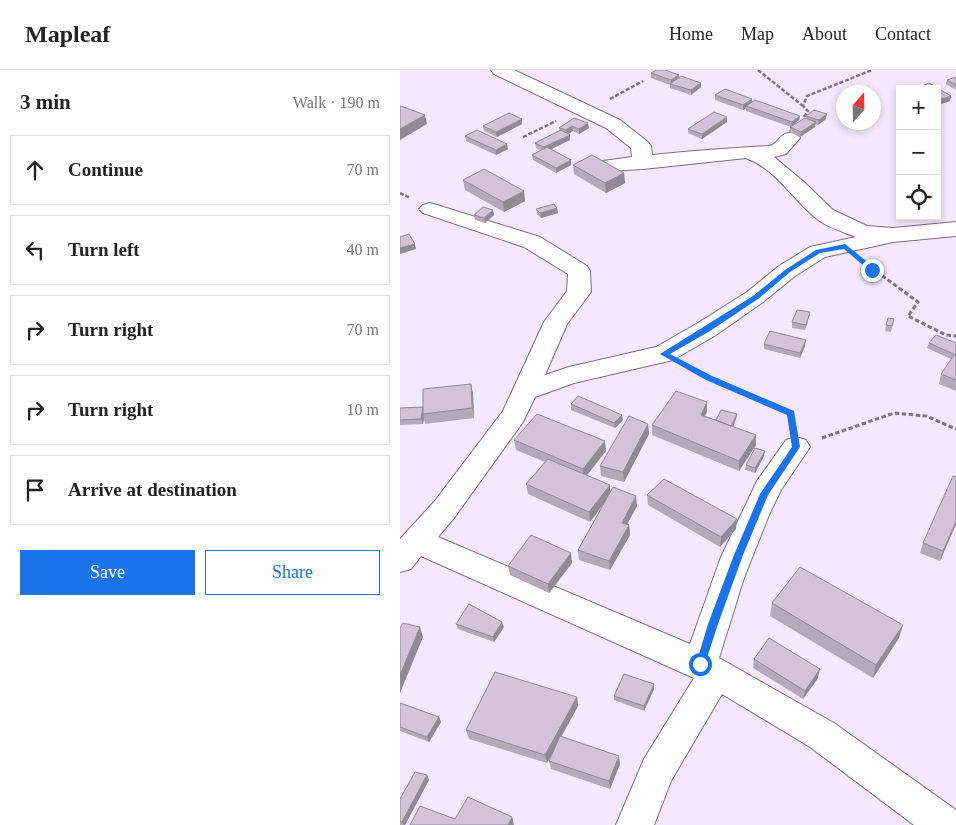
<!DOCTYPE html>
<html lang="en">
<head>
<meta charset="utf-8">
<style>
	body { margin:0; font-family:"Times New Roman",serif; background:#f6f6f6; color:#222 }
	.controls { position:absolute; right:15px; top:15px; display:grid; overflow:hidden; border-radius:0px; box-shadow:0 2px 8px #0003 }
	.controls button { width:45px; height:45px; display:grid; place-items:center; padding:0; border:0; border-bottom:1px solid #e0e0e0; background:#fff; color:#222; font:25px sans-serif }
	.compass { position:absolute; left:436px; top:15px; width:45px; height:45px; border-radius:50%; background:#fff; box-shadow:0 2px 8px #0003; rotate:20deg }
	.stop { position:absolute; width:15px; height:15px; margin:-11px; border:4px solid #1a73e8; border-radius:50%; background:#fff }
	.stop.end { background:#1a73e8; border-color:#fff; box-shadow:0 1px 5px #0008 }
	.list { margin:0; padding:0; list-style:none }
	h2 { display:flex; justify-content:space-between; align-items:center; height:65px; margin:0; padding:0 20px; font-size:21px }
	h2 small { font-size:16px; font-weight:400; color:#767676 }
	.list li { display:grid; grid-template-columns:32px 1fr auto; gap:15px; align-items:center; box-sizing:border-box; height:70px; margin:0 10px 10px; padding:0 10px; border:1px solid #e0e0e0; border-radius:0px }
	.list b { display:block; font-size:19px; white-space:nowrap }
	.list em { font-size:16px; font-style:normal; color:#767676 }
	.actions { display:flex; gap:10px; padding:15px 20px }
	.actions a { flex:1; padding:11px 0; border:1px solid #1a73e8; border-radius:0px; text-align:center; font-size:18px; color:#1a73e8 }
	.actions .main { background:#1a73e8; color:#fff }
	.icon { flex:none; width:28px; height:28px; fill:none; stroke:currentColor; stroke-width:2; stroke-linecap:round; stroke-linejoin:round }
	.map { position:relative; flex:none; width:556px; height:755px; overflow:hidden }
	header { display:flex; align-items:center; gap:30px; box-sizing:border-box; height:70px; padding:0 25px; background:#fff; border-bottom:1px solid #e0e0e0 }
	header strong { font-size:24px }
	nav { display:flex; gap:28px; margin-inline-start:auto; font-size:18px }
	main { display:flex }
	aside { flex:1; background:#fff }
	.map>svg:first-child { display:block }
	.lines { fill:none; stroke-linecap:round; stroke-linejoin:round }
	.street-casing { stroke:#7a6e82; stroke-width:2 }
	.path-far1 { stroke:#7e7685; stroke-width:2.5; stroke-dasharray:4 2; stroke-linecap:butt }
	.path { stroke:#7e7685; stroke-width:3; stroke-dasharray:4.5 2.5; stroke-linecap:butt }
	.street { fill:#fff; fill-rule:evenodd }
	.wall { fill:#b5a8ba }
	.shaded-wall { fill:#938897 }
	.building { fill:#d2c3d8; stroke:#938897 }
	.route { fill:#1a73e8 }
</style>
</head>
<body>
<header>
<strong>Mapleaf</strong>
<nav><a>Home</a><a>Map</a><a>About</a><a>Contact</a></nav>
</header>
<main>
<aside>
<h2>3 min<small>Walk · 190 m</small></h2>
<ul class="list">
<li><svg class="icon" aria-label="ahead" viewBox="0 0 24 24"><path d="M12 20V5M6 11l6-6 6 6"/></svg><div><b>Continue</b></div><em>70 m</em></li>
<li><svg class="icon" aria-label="left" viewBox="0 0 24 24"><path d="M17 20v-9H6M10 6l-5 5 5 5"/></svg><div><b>Turn left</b></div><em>40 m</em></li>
<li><svg class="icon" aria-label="right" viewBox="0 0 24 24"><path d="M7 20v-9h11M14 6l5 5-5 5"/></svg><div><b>Turn right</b></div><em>70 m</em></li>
<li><svg class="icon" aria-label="right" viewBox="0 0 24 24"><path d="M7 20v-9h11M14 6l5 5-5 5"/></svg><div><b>Turn right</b></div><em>10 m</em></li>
<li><svg class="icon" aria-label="arrive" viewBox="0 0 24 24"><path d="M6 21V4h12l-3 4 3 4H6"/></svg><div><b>Arrive at destination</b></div></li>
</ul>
<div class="actions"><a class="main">Save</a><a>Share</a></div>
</aside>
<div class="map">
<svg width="556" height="755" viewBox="0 0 556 755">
	<rect width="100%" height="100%" fill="#f4e7fe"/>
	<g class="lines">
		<g class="street-casing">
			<path id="street" d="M91 0H114L220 50 248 72 251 76 252 85C290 81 329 78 368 76 381 75 378 59 397 64L400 68 386 84 374 87 404 112 433 140 467 156 493 158 556 152V166L493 172 425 187 395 206 363 232 316 265 273 290 174 313 135 327 123 352 54 448 38 467 290 574 321 487 357 411 386 370 396 367 406 370 410 377 381 420 369 445 344 508 319 588 434 653 556 740V755H514L410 677 322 624 271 711 254 755H216L244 689 294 608 21 486 11 499 0 502V469L34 432 103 341 144 252 167 221 168 204 124 177 23 143 19 139 23 135 30 133 37 135 140 167 187 196 190 201 191 222 167 254 145 305 169 297 256 277 298 253 347 222 379 196 410 177 456 167C444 162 427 157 417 149 393 130 376 99 346 88L243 99 210 101 203 99 200 95 203 91 232 87 231 78 206 58 94 4Z"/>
		</g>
		<path class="path-far1" d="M358 0 403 36
			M210 29 243 11
			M404 47 408 41 403 36 407 26 472 0
			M123 67 156 51
			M0 123 10 128"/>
		<path class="path" d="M465 193 518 232 508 246 546 265 556 266
			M290 298 391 343 392 353
			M422 368 494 343 526 346 556 359"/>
		<use href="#street" class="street"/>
	</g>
	<path class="wall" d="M251 3 279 7 301 13V17L291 25 270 18V15L251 8Z
		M556 7V20L546 14 547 10Z
		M529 13 551 26 550 31 541 34 537 32V19H520V17Z
		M315 25 352 29V32L400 46 399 50 392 56 406 48V46L426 49 418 55 415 54V57L400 67 389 62 390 57H391L346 41V38L343 40 315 30Z
		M174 48 189 58 179 64 173 61 168 64 170 70 151 79 171 95 156 103 133 90 132 85 141 80 136 78 135 73 160 60 159 58Z
		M327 52 302 69 288 63V59Z
		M122 54 97 67 84 61 83 56Z
		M65 66 108 79 96 85 66 71Z
		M173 95 224 103 225 113 206 123 174 104Z
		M63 110 125 131 104 142 65 120Z
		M157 138 158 143 141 148 137 144 136 139Z
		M74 145H94L85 153 75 150Z
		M410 242 409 247 405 260 392 258V252Z
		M488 248 494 249 491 262 485 261Z
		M529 273H556V321L539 314 541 304 551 289 527 278Z
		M364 274 405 276 400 288 364 279Z
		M71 314 73 324 74 348 25 354 24 348 23 354 0 355V338L23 337Z
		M307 332V342L305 346 316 350 337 344 336 349 333 357 356 365V375L339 401 252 365V355Z
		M171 334 223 350 215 358 171 340Z
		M248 354 249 364 224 412 201 406 200 396Z
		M114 370 206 381 186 406 210 423 237 436 227 454 229 455 230 465 210 500 179 490 178 480 205 432 190 452 128 424 126 414 145 392 116 380Z
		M364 386 355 403 345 400 346 395Z
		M247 425 336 459 320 477 248 435Z
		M556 454 540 491 520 483 523 473Z
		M172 493 149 523 110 505 108 496Z
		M372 533 499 568 473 608 370 546Z
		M56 554 104 557 94 572 58 559Z
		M354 589 418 608 403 629 353 598Z
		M254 619 244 641 214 630V626Z
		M177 627 178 636 161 667 220 694 210 719 151 699 149 691 153 682 147 693 69 669 66 660Z
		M0 633 39 647 41 652 29 672 0 661Z
		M27 705 29 710 5 755H0V729Z"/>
	<path class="shaded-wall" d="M279 5V10L271 14V10Z
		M301 13V17L291 25V20Z
		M551 26 550 31 541 34 542 29Z
		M352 29V34L346 36V38L343 40V35Z
		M427 44 426 49 418 55 419 50Z
		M25 45 27 54 0 70V59Z
		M400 46 399 50 391 57 392 52Z
		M327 47V52L302 69V64Z
		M122 49V54L97 67 96 62Z
		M416 52 415 57 400 67 401 62Z
		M188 53 189 58 179 64V59Z
		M172 56 173 61 167 65 166 60Z
		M170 65V70L145 82 144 77Z
		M107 74 108 79 96 85V80Z
		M171 90V95L156 103V98Z
		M224 103 225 113 206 123 205 113Z
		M124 121 125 131 104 142 103 132Z
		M157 138 158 143 141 148 140 143Z
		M93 140 94 145 85 153 84 148Z
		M15 174 16 179 0 184V178Z
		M410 242 409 247 405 260 406 255Z
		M406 270 405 276 400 288V283Z
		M71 314 73 324 74 348 72 338Z
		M307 332V342L300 355 301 345Z
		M23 337V344L24 348 23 354 21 349Z
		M337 344 336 349 331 362V357Z
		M222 345 223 350 215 358 214 353Z
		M248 354 249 364 224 412 223 402Z
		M356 365V375L339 401V391Z
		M205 371 206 381 184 409 183 399Z
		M365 381 364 386 355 403V398Z
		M210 415V425L190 452 189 442Z
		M236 426 237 436 223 462 222 453Z
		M337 449 336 459 320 477 321 467Z
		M556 451V454L540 491 543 481Z
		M229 455 230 465 210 500 209 491Z
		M171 483 172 493 149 523 148 514Z
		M102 552 104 557 94 572 93 567Z
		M503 555 499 568 473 608 476 595Z
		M20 557 23 567 0 623V605Z
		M420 599 418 608 403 629 405 621Z
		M254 614V619L244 641V636Z
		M177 627 178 636 147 693 145 685Z
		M39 647 41 652 29 672 27 667Z
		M219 686 220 694 210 719 209 711Z
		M27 705 29 710 5 755H4L2 752Z
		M112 747 114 755H108Z"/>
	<path class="building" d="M257 0H265L279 5 271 10 251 3Z
		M281 6 301 13 291 20 270 14Z
		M556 7V15L547 10Z
		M529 13 551 26 542 29 537 27V19H524L520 17Z
		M325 19 352 29 343 35 315 25Z
		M355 30 400 46 392 52 346 36Z
		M0 36H1L25 45 0 59Z
		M414 40 427 44 419 50 406 46Z
		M314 42 327 47 302 64 288 59Z
		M109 43 122 49 96 62 83 56Z
		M174 48 188 53 179 59 172 56 166 60 159 58Z
		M405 48 416 52 401 62 390 57Z
		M77 60 107 74 96 80 65 66Z
		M161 60 170 65 144 77 135 73Z
		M147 77 171 90 156 98 132 85Z
		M192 85 224 103 205 113 173 95Z
		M84 99 124 121 103 132 63 110Z
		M154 134 157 138 140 143 136 139Z
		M83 137 93 140 84 148 74 145Z
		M9 164 15 174 0 178V167Z
		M397 240 410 242 406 255 392 252Z
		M488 248 494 249 492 256 486 255Z
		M370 261 406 270 400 283 364 274Z
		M536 265 556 273V285L529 273Z
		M554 285H556V310L541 304Z
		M71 314 72 338 23 344V319Z
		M276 321 307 332 301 345 356 365 339 391 252 355Z
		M178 326 222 345 214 353 171 334Z
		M23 337 21 349 0 350V338Z
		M321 340 337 344 331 356 316 350Z
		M137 344 205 371 183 399 114 370Z
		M229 346 248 354 223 402 200 396Z
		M355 378 365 381 355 398 346 395Z
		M148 389 210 415 189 442 126 414Z
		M553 406 556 407V451L543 481 523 473Z
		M264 409 337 449 321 467 247 425Z
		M213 417 236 426 222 453 229 455 209 491 178 480Z
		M131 465 171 483 148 514 108 496Z
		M400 497 503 555 476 595 372 533Z
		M69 534 102 552 93 567 56 554Z
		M3 553 20 557 0 605V558Z
		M369 568 420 599 405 621 354 589Z
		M95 602 177 627 145 685 66 660Z
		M224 604 254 614 244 636 214 626Z
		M0 633 39 647 27 667 0 657Z
		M160 666 219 686 209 711 149 691Z
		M15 702 27 705 2 752 0 751V729Z
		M68 727 112 747 108 755H10L20 736 55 749Z"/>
	<path class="route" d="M445 174 475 198V201H470L444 179 420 183 390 202 358 229 310 261 270 284 312 306 394 341 400 377 368 425 343 485 318 554 305 594 300 599 296 594 308 554 334 485 360 424 392 377 387 345 306 310 260 284 353 226 385 200 416 180Z"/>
</svg>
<div class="controls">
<button>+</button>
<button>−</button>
<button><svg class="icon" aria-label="locate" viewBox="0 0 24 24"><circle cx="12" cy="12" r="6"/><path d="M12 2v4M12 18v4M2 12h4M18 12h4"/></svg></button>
</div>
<svg class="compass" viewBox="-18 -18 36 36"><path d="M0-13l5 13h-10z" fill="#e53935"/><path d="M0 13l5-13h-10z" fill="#767676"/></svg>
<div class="stop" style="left:300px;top:594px"></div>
<div class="stop end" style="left:472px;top:200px"></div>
</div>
</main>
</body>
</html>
